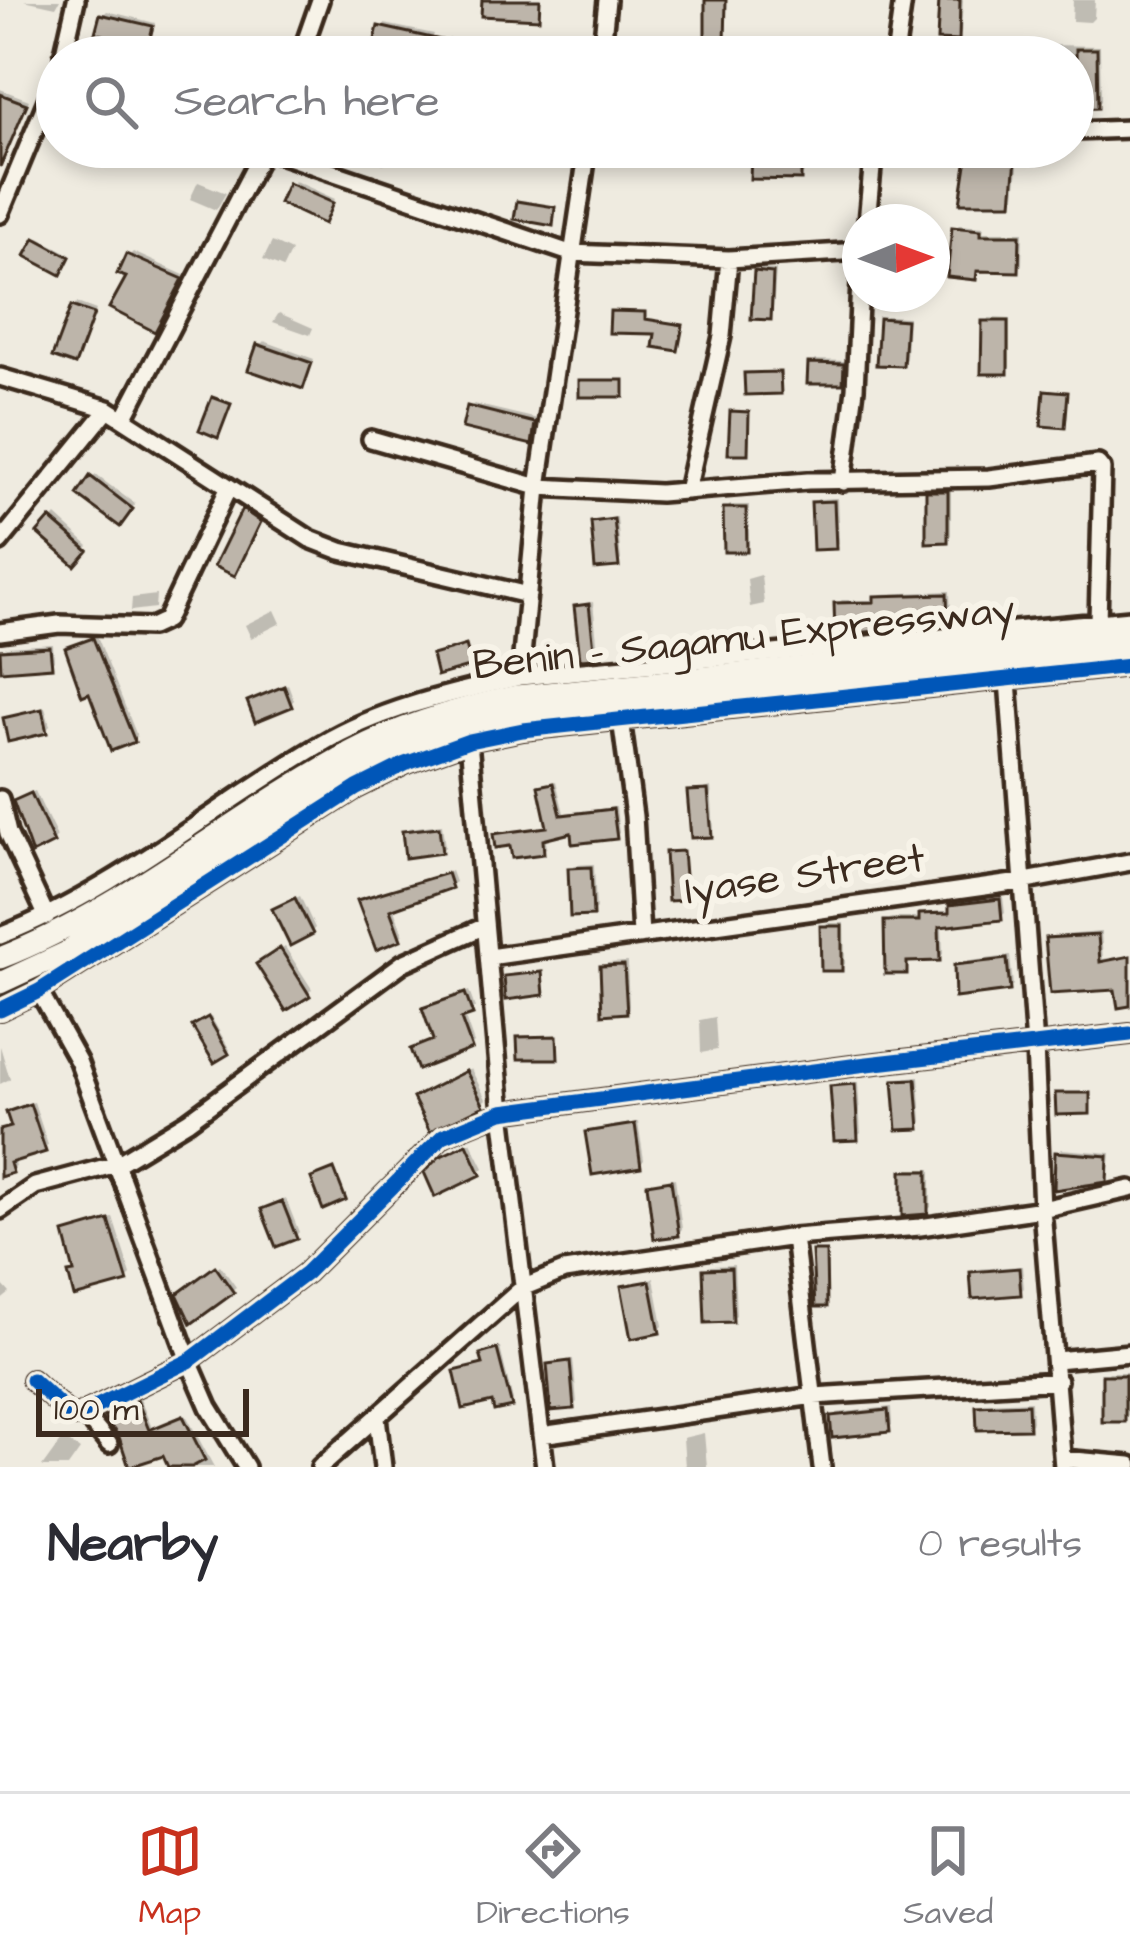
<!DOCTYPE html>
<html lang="en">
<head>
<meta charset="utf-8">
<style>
	body { margin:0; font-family:"Architects Daughter",sans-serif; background:#f2f2f3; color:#2b2b33 }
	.compass { position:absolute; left:842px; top:204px; width:108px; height:108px; border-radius:50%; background:#fff; box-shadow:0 6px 18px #0003; rotate:89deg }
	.scale { position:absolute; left:36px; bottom:30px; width:213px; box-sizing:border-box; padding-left:12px; border:6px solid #3b2a1e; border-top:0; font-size:33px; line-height:42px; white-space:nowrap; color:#3b2a1e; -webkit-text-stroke:9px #f7f3e8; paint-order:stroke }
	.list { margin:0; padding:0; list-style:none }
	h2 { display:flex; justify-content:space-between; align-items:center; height:156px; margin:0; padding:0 48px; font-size:51px }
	h2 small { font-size:39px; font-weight:400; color:#7c7c81 }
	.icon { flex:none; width:66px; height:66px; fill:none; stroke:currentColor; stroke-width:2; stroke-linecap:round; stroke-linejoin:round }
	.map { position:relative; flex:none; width:1130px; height:1467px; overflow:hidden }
	.search { position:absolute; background:#fff; box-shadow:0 6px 18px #0003; left:36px; right:36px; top:36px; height:132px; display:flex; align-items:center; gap:30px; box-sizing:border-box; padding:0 42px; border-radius:66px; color:#7c7c81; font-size:45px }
	.sheet { height:324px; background:#fff }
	nav { display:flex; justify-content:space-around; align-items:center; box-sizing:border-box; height:168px; border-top:3px solid #e1e1e2; background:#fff; font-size:33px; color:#7c7c81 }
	nav a { display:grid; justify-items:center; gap:6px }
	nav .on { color:#c8321e }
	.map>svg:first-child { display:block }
	.shadow { fill:#0003 }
	.building { fill:#bdb5aa; stroke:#3b2a1e; stroke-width:3 }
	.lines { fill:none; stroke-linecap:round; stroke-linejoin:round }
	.minor-casing { stroke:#3b2a1e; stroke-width:24 }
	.highway-casing { stroke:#3b2a1e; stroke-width:30 }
	.minor { stroke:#f7f3e8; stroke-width:15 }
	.highway { stroke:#f7f3e8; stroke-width:21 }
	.cycleway-casing { stroke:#f7f3e8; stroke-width:22 }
	.cycleway { stroke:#0057b8; stroke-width:15 }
	.labels { text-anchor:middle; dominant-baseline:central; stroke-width:12; stroke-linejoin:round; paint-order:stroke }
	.street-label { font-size:42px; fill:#3b2a1e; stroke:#f7f3e8 }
</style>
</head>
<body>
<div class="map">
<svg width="1130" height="1467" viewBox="0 0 1130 1467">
	<rect width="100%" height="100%" fill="#efebe0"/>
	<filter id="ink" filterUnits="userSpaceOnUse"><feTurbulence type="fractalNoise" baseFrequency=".00833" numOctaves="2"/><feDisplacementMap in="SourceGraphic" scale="24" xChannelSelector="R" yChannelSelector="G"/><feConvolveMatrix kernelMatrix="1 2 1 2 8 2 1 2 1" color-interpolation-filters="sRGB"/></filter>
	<g filter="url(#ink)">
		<path class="shadow" d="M24 0H60L56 7Z
			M942 0H963L961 34 957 38Z
			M1073 0H1095L1094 18 1090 22 1072 21Z
			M107 11 155 23 151 39 147 43 103 15Z
			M385 24 434 34 426 57H374Z
			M449 38 466 41 463 57H442Z
			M1050 45 1100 46 1101 101 1097 105 1073 106V57H1046Z
			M0 89 29 100 7 152 0 155Z
			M92 147H144L134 165Z
			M335 147H393L384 164Z
			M753 147H804V173L800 177 753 176Z
			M997 147H1020L1015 196 1011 200 963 201 970 152 974 148 997 151Z
			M295 181 335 199 327 216 291 185Z
			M198 182 226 193 216 210 190 199Z
			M959 225 984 227 983 232H1023L1022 265 1018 269 980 268 975 276 955 229Z
			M39 238 70 254 62 269 37 240Z
			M272 242 291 251 283 268 263 260Z
			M133 252 184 275 158 325 130 276 129 256Z
			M761 269 776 270 773 313 769 317 757 273Z
			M77 303 96 310 74 362 73 307Z
			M615 311H646L645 317 683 324 679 346 659 331Z
			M279 313 313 328 310 335 273 322Z
			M886 316 908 317 906 359 902 363 881 320Z
			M989 318 1010 319V367L1006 371 985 322Z
			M264 341 314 359 302 385 260 345Z
			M815 360 847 361 846 377 842 381 811 364Z
			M474 404 538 419 535 438 531 441 470 407Z
			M96 475 135 504 124 519 92 478Z
			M933 488H951V535L947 539 928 492Z
			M837 498 839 542 835 546 814 503 818 499Z
			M730 505H749V545L745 549 726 509Z
			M248 507 263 517 238 568 244 511Z
			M56 516 89 546 75 562 41 533Z
			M617 517 621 560 617 564 594 523Z
			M761 575 764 604 750 607 747 579Z
			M950 591 951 616 947 620H903L898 626 837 604 842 600H877L881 594Z
			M156 595 155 608 131 611 132 598Z
			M593 602 598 651 594 655 577 607Z
			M275 610 281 623 251 638 245 625Z
			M97 636 137 736 133 739 91 689 69 649Z
			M53 644 54 660 50 664 2 652 6 647Z
			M288 684 294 700 290 704 250 702Z
			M45 707 50 726 46 730 6 719Z
			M556 781 564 813 616 807 619 833 615 836 573 829 545 836 547 847 543 851 497 835 550 825 541 787Z
			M711 787 714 830 710 834 690 793Z
			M35 791 57 837 53 841 20 798Z
			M442 824 445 847 441 851 405 832 409 828Z
			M594 864 596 909 591 913 571 869 575 865Z
			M451 871 455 882 451 885 393 906 403 934 399 938 361 901Z
			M300 896 315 928 311 932 280 906Z
			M1003 897 1005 913 1001 917 942 924 943 954 939 958 910 959 906 971 887 922 891 918H922L926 912 952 911 956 902Z
			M827 923H844L845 964 841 968 823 927Z
			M1101 932 1103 959 1130 955V1003L1118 987 1048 940 1052 936Z
			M285 947 312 989 308 993 264 960Z
			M1010 956 1013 985 1009 989 958 966 962 962Z
			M627 962 629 1006 625 1010 603 967 607 963Z
			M469 991 475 1008 464 1015 474 1043 470 1047 413 1050 436 1039 426 1009Z
			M211 1017 230 1050 228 1052 198 1024Z
			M715 1017 717 1050 701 1053 700 1020Z
			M0 1046 10 1079 0 1084Z
			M471 1069 486 1099 482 1103 420 1095Z
			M919 1076 922 1122 918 1126 896 1082 900 1078Z
			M858 1082 861 1133 857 1137 833 1087 837 1083Z
			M34 1102 48 1145 13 1159 15 1167 0 1174V1129L13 1125 9 1112 13 1108Z
			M638 1122 644 1160 640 1165 589 1133 593 1129Z
			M471 1142 484 1168 480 1172 447 1154Z
			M1062 1149 1111 1153 1109 1175 1105 1179 1058 1153Z
			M909 1169H931V1207L927 1211 905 1173Z
			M675 1178 682 1229 678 1233 650 1185Z
			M286 1199 299 1232 295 1236 264 1210Z
			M113 1218 131 1275 127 1279 71 1274 77 1269 67 1234Z
			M220 1265 236 1287 232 1290 185 1291Z
			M734 1265 736 1315 732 1319 706 1270 710 1266Z
			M1022 1266 1024 1288 1020 1292 973 1273 977 1269Z
			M654 1278 663 1326 659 1330 624 1287Z
			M0 1282 10 1293 0 1301Z
			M500 1348 513 1401 510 1404 494 1399 457 1372 485 1363 486 1352Z
			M573 1359 577 1402 573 1406 550 1365Z
			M1109 1372H1128V1415L1124 1419 1105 1377Z
			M140 1399 152 1428 186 1415 214 1467H172L164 1452 111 1415Z
			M1031 1401 1032 1422 1028 1426 980 1407 984 1403Z
			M891 1407 892 1425 888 1429 833 1417 837 1413Z
			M704 1433 707 1467H685L683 1438Z
			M63 1438 80 1450 68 1467H42Z"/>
		<path class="building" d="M482 0H540L539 19 481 16Z
			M705 0H726L725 43H705Z
			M939 0H960L959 41 937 40Z
			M100 14 153 26 148 46 95 33Z
			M378 26 463 45 461 57H371Z
			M1076 49H1097L1098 108 1077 109Z
			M0 94 27 104 0 167Z
			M994 147H1017L1012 203H960L968 151 993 155Z
			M751 154 801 155V180L750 179Z
			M288 183 333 203 324 224 279 203Z
			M517 201 555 207 553 226 514 219Z
			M952 227 981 230V235H1020L1019 272 977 271 976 280 947 277Z
			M35 238 70 257 61 275 25 256Z
			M126 254 183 279 155 332 109 308 126 277 117 274Z
			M754 271 773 273 771 320 751 319Z
			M71 306 94 314 75 365 52 357Z
			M610 311 645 312V319L683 325 678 351 653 347 655 334 609 333Z
			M879 318 906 320 903 366 876 365Z
			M982 321H1008V374H981Z
			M257 344 312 363 303 389 248 370Z
			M808 363 844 364 843 384H807Z
			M780 372 781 394 745 395 744 373Z
			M579 380H624V397H579Z
			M1044 390 1068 392 1065 428 1041 426Z
			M212 397 231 404 218 438 199 430Z
			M467 406 535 423 532 445 462 428Z
			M730 411 749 412 748 454H728Z
			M90 476 133 509 120 527 77 495Z
			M926 491H948V542L926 543Z
			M834 501 836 549 813 550 811 502Z
			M723 508H746L747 552H724Z
			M242 509 261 522 235 576 214 566Z
			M50 518 88 551 75 566 37 533Z
			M614 519 619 567 595 569 591 522Z
			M947 594 948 623H899V629L835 635 834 603 874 602V596Z
			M589 604 595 658 580 659 574 606Z
			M93 638 135 742 111 751 89 693 82 696 65 648Z
			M466 645 472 666 437 676 432 655Z
			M50 647 52 667 1 671 0 650Z
			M284 686 292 707 255 722 247 701Z
			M42 709 47 733 8 742 3 718Z
			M553 783 561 815 613 809 617 839 572 844 571 833 543 840 544 854 512 858 510 846 495 848 493 834 547 827 538 786Z
			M708 790 712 837 691 838 687 791Z
			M31 793 54 843 32 854 13 801Z
			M439 827 442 853 405 858 402 831Z
			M683 851 687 900 668 901 665 852Z
			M591 867 593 916 570 917 568 868Z
			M447 873 452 888 390 910 401 940 376 950 357 900Z
			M295 898 313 934 290 946 272 909Z
			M1000 899 1002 920 939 927 940 961 907 962V974H885L884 921H919V914L949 913V905Z
			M820 926H842V971H821Z
			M1098 935 1100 962 1130 956V1006L1118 1008 1115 990 1050 994 1045 938Z
			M280 948 310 996 286 1011 256 964Z
			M1007 959 1010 991 955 998 954 965Z
			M624 965 627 1013 602 1015 600 966Z
			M542 972 544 995 506 1000 504 976Z
			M465 993 473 1015 461 1019 472 1049 418 1070 410 1049 433 1040 422 1008Z
			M208 1017 229 1054 214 1063 192 1026Z
			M557 1036 558 1059H518L517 1037Z
			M466 1071 484 1106 430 1132 413 1098Z
			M916 1079 920 1129 897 1130 893 1080Z
			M855 1084 858 1140 834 1141 830 1086Z
			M1055 1093H1090V1114L1056 1115Z
			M30 1104 46 1152 10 1163 13 1173 0 1177V1130L11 1127 6 1112Z
			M635 1124 641 1167 592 1175 585 1132Z
			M467 1144 481 1175 435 1197 424 1172 439 1157Z
			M1055 1152 1108 1156 1107 1182 1054 1190Z
			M334 1169 346 1200 323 1210 311 1178Z
			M902 1171H928V1214L902 1216Z
			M671 1180 679 1236 654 1239 647 1184Z
			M282 1201 297 1239 276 1247 261 1209Z
			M109 1220 128 1282 74 1297 68 1273 74 1272 64 1233Z
			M812 1251H826L827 1307H815Z
			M215 1266 234 1293 191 1324 177 1294Z
			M731 1268 733 1322 705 1323 703 1269Z
			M1019 1268 1021 1295 972 1299 970 1272Z
			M650 1281 660 1333 631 1339 621 1286Z
			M497 1349 512 1407 494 1411 492 1402 463 1409 454 1371 483 1364 480 1354Z
			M570 1361 574 1409 551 1411 547 1364Z
			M1102 1375H1125V1422H1102Z
			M137 1400 149 1430 183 1416 205 1460 192 1467H168L163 1456 129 1467 119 1437 104 1417Z
			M1028 1404 1029 1429 977 1430 976 1406Z
			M888 1410 890 1432 832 1438 830 1416Z"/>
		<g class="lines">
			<g class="minor-casing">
				<path id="minor" d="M63 57 76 0
					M300 57 320 0
					M601 57 607 0
					M895 57 903 0
					M1073 131 1130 129
					M264 149 570 253 729 259 860 251
					M0 214 57 76
					M867 222 874 147
					M0 377 108 409 310 539 341 551 528 595
					M124 418 265 147
					M371 439 538 487 660 493 808 481 989 478 1098 464 1102 469 1098 622
					M843 482 855 389 860 282
					M687 491 722 336 729 259
					M0 542 108 409
					M0 632 59 624 151 627 166 620 229 487
					M520 677 538 487 588 147
					M1008 680 1035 1046 1042 1209 1063 1467
					M621 719 634 816 641 935
					M469 741 502 1112 545 1467
					M0 799 8 833 47 917
					M0 936C118 890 213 807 321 744 382 708 452 693 520 677L1130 619
					M489 957 1020 882 1130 862
					M39 991 78 1061 189 1361 209 1407 246 1467
					M0 1010 39 991 357 788 405 764 469 741 523 730 1130 666
					M0 1210 35 1186 117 1164 188 1121 403 963 485 926
					M794 1237 822 1467
					M1056 1360 1130 1353
					M32 1380 70 1415 77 1416 189 1361 306 1273 443 1136 502 1112 859 1065 1130 1034
					M84 1414 109 1444
					M377 1417 383 1467
					M541 1435 814 1396 1058 1381
					M1063 1459 1130 1465
					M320 1467 522 1288 564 1271 794 1237 920 1227 1042 1209 1130 1189"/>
			</g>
			<g class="highway-casing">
				<path id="highway" d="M0 958C126 909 232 816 351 752 403 724 460 708 517 696L1130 635
					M0 983 67 952 374 759 436 734 491 719 543 712 1130 655"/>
			</g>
			<use href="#minor" class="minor"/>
			<use href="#highway" class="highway"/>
			<g class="cycleway-casing">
				<path id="cycleway" d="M0 1010 39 991 357 788 405 764 469 741 523 730 1130 666
					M32 1380 70 1415 77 1416 189 1361 306 1273 443 1136 502 1112 859 1065 1130 1034"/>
			</g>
			<use href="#cycleway" class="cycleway"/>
		</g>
	</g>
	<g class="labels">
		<g class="street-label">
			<text transform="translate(744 638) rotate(-6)">Benin - Sagamu Expressway</text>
			<text transform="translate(805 875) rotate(-8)">Iyase Street</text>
		</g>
	</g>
</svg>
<svg class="compass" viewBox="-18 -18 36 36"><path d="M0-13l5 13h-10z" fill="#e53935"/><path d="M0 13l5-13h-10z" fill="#7c7c81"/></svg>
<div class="scale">100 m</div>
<div class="search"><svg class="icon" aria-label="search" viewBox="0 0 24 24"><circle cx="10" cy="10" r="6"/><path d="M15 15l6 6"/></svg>Search here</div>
</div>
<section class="sheet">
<h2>Nearby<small>0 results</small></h2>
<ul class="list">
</ul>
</section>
<nav>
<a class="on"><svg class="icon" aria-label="map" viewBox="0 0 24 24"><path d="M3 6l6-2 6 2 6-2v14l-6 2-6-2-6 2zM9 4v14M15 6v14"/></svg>Map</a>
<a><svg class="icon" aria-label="directions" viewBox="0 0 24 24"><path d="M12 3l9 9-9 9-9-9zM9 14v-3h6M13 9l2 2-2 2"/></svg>Directions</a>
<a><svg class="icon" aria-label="saved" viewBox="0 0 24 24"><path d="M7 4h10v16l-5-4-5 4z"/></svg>Saved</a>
</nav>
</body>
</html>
